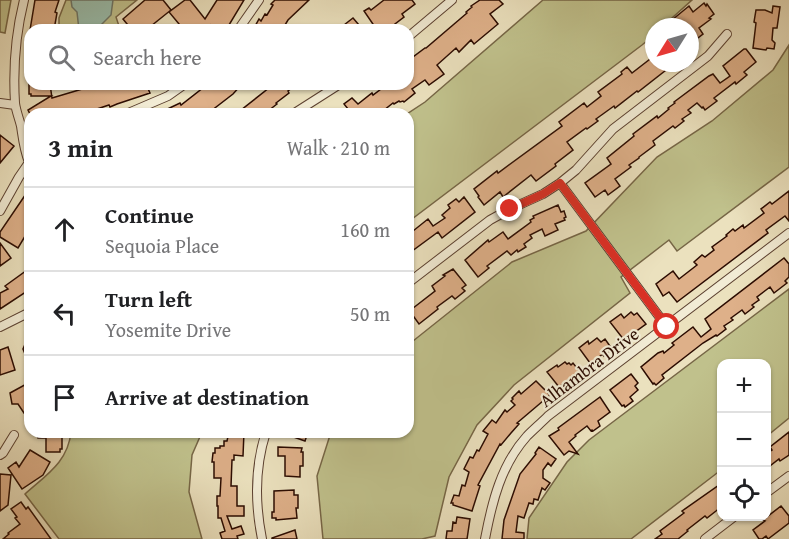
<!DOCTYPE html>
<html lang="en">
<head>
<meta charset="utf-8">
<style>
	body { margin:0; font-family:"Gentium Book Plus",serif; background:#f6f6f6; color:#202124 }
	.controls { position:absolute; right:18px; bottom:18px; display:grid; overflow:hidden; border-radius:12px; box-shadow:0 2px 4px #0004 }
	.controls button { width:54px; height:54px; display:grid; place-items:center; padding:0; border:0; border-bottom:2px solid #e0e0e0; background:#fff; color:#202124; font:30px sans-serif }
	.compass { position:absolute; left:645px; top:18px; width:54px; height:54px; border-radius:50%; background:#fff; box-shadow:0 2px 4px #0004; rotate:233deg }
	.stop { position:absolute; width:18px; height:18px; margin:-14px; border:4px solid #d93025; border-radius:50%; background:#fff }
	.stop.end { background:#d93025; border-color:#fff; box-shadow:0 2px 6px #0008 }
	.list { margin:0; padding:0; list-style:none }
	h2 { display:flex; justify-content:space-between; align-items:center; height:78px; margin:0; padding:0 24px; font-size:26px }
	h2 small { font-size:20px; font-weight:400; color:#757577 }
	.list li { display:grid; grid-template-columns:39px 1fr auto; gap:18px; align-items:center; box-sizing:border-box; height:84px; padding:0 24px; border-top:2px solid #e0e0e0 }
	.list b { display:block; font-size:22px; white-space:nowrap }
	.list p { margin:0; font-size:20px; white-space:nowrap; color:#757577 }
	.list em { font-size:20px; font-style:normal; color:#757577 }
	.icon { flex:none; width:33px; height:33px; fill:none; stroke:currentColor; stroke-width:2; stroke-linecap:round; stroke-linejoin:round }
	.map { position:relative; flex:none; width:789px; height:539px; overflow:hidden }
	.search { position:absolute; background:#fff; box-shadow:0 2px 4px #0004; left:24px; top:24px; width:390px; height:66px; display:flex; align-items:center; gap:15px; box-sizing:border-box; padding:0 21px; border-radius:18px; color:#757577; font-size:22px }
	.panel { position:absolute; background:#fff; box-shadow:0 2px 4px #0004; left:24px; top:108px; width:390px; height:330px; border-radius:18px }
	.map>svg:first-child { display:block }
	.green { fill:#c0c18c; stroke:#766646; stroke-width:1.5 }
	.water { fill:#99bead; stroke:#6d7668; stroke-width:1.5 }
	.building { fill:#deb089; stroke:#2b0b00; stroke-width:1.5 }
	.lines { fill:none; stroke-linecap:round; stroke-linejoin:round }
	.street-casing { stroke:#5b4030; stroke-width:10 }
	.street { stroke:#f2ecd5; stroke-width:8 }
	.route { stroke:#d93025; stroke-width:8 }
	.labels { text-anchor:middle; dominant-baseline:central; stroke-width:4.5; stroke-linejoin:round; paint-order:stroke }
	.street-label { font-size:18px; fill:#2b0b00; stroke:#f2ecd5 }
</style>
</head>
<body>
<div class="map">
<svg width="789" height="539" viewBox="0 0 789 539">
	<rect width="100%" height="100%" fill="#ebe1be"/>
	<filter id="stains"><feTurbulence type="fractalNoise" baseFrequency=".00333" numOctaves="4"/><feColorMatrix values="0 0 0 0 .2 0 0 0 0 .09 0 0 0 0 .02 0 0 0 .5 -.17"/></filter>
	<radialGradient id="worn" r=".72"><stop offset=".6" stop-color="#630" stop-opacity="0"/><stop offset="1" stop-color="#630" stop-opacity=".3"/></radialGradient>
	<path class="green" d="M0 0H11L5 33 0 32Z
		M66 0H137L116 17 119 26 116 30H59V18Z
		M543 0H692L662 27H654V35L642 45 408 222 407 114 425 102Z
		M789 45V167L677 251 669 240 621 277 630 293 514 385 477 425 449 477 435 536 422 539H323L317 476 331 432H408V345L512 262 586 231 657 157 712 121 773 70Z
		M789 289V418L767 436 766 364H722L721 470 631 539H527L529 518 567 462 589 440Z
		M71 432H202L192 455 189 492 202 539H59L25 494C46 475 68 462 71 432Z"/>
	<path class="water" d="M71 0H113L111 15 96 30H79L77 12 72 7Z"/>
	<path class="building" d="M35 0H59L55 12 57 13 54 30H30Z
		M145 0H163L171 10 146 30H132L123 19Z
		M185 0H190L205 19 217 0H244L226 30H219L211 25V30H184L169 12Z
		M275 0H309L288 20 282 30H253L259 19 261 21 265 14 267 15 273 5 271 4Z
		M384 0H412L415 4 402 14 404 17 387 30H377L364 11 369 8 371 10Z
		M480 0H499L503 4 490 14 498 24 474 44 471 40 459 52 456 48 437 65 444 74 429 85 425 80 412 89 415 93 404 102 403 101 400 102 399 101 394 104 393 103 379 114H352L344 104 352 98 358 104 372 93 373 95 385 86 383 84H408V69L413 66 409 60 425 48H426L467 13 466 12 472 7 471 6Z
		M704 3 706 6 707 4 714 14 709 18 711 19 699 28 703 34 690 44V27H678L672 20 689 6 693 12Z
		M773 6 780 7 777 28H773L772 40 775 43 774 49 767 48 766 50 753 48 756 23 754 22 756 10H765L772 13Z
		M353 18 359 25 357 26 360 30H349L344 25Z
		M744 49H746L756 62 744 72 747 75 736 84 735 82 714 98 717 101 705 110 703 107 702 108 697 103 688 110 691 113 682 119 684 121 675 128 673 126 653 141 655 145 639 157V158L629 165 631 167 615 179 620 186 608 195 605 190 595 197 585 183 611 164 607 158 634 136 633 134 657 116 658 118 669 109 668 108 675 103 674 102 709 76 713 74 720 83 730 76 723 66Z
		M654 56V63H675L638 92 637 91 615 108 614 106 596 119 598 121 587 129 586 128 567 142 573 150 555 164 556 166 536 181 531 175 503 197 500 192 484 205 478 197 479 196 474 189 497 171 498 173 562 126 559 122 584 103 587 107 601 96 598 92 622 74 621 72 627 67 632 73Z
		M29 84H50L52 98 99 84V86L105 84H146L150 93 117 104 110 107 109 105 82 114H30L28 110 51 96H31V94H29Z
		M208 84H242L233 94 207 114H157L180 103 181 105Z
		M274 84H297L288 91 289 93 276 103 277 104 264 114H236Z
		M0 135 14 146 0 163Z
		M30 188V228L18 248 0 237V232Z
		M789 191V221L785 216 766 230 768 233 677 302 669 292 663 296 656 284 673 271 679 279 697 265 694 262 702 255 705 257 714 250 712 247 727 236 726 235 733 229 735 231 743 225 744 228 764 213 761 209 770 202 772 204Z
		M464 197 475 212 442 238 438 232 408 254V235L428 219 433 226 445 218 442 215 450 208 448 205 456 199 459 202Z
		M558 205 561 212 564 211 566 217 564 218 565 220 555 224 558 230 545 236 542 229 530 235 532 238 524 244 526 247 518 252 517 250 511 255 507 251 487 266 489 268 478 277 465 260 488 240 489 242 503 232 508 239 531 222 530 220 534 218 533 216Z
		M0 243 11 258 0 266Z
		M784 258 789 264V277L785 281 787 283 774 293 770 287 757 297 759 300 752 305 754 307 745 314 742 310 731 318 733 320 724 326 726 329 717 336 716 335 703 343 662 375 664 378 656 385 654 383 653 384 641 367 658 353 663 351 664 353 674 345 672 343 693 327 701 337 711 329 705 319Z
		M30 268V286L27 288 29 290 0 309V293L8 289 5 286Z
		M453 269 466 285 462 288 465 291 455 299 452 296 437 307 438 309 419 324 414 317 408 321V312L435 291 432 286 445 276 443 275Z
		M631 312 634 315 637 313 646 324 624 340 610 322 621 314 624 318Z
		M30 333V366L23 349Z
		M597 338 601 342 605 339 612 349 604 356 603 354 590 363 579 348 588 341 589 344Z
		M8 347 15 370 0 375V350Z
		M565 362 567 364 569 363 571 365 573 363 581 373 572 380 571 378 559 387 547 372 557 365 558 367Z
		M631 374 638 383 635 386 638 390 630 397 633 401 625 407 624 405 622 406 610 390Z
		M536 381 550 395 517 423 519 424 511 433 501 445 500 444 478 485 480 486 472 511 453 505V503H451L454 495 459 496 462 485 465 486 469 472 464 469 470 457 473 458 477 450 479 451 488 434 483 431 492 420 496 423 505 410 507 412 515 405 511 401 513 399 512 398 519 391 521 394Z
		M30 382V410L24 413 18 404H12L10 393Z
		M600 397 610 412 598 421 600 426 593 431 592 430 591 431 587 426 575 435 576 436 569 442 578 454 569 451 564 455 549 436 559 430 558 428Z
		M38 432H62V449H60V452H46V438H38Z
		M229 432H244L243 456 234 455V460H232L231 486H237V506H244V516H227L232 529 241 526 244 534 237 536 238 539H222L220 533 225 531 221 518H218V506H217V496H220L221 478H214V462H212L213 453H215V448H220V446H224V441H227Z
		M282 432H308L305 441 282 433Z
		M789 432V455L780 461 779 459 766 469V454L772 450 770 447Z
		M278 447 302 448 301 452H303V466H300V477L285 476V456H278Z
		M539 447 556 459 551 466 548 463 543 470V478L550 483 545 490 542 488 538 500 534 499 533 504 529 503 524 518 518 516 516 532 524 533V539H502L504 520 520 474 536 454 535 453Z
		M30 450 50 462 43 475 22 489 8 468 16 462 19 467Z
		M0 474 11 475 8 505 0 511Z
		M722 483V506L716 511 707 518 705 516 687 530 688 531 678 539H655L662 534 660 531 684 513 682 511Z
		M294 490V495H298V508H296L297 518 276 520V518H272V512H274V491Z
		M21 502 26 509 28 507 51 539H3L9 534 8 533 20 524 15 518 17 517 11 509Z
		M781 506 789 516V523L768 539 766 536 762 539H759L753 530 765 521 763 520Z
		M457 517 470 519 467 539H446L447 531H452L453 522 456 523Z
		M295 530 297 539H272V538Z"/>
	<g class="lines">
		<g class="street-casing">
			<path id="street" d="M24 0C16 32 13 70 15 103 16 111 19 118 21 126 23 139 24 150 29 162
				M238 30 259 0
				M408 37 452 0
				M0 103 15 105
				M126 114 168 96 185 84
				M293 114 340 84
				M560 183 667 327
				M0 211 19 177 30 161
				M408 283 490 220 510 209 543 194 560 183 576 170 613 129 708 56 727 34
				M0 327 30 312
				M0 455 3 453 14 435
				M766 493 789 476
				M262 539C255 504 255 466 266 432
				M485 539C492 502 501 465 527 436 534 429 541 423 548 416L789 233
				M705 539 735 516"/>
		</g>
		<use href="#street" class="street"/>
	</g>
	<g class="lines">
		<path class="route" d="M510 209 543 194 560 183 667 327"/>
	</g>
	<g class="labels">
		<g class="street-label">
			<text transform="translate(589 367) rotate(-37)">Alhambra Drive</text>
		</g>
	</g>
	<rect width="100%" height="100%" filter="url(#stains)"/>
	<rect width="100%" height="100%" fill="url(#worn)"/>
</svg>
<div class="controls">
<button>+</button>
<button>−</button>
<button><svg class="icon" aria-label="locate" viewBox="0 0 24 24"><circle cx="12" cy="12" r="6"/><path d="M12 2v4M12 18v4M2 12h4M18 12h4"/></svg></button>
</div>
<svg class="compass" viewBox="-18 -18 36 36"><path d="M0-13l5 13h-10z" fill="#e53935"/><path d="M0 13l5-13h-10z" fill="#757577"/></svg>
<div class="stop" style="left:667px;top:327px"></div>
<div class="stop end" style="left:510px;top:209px"></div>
<div class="search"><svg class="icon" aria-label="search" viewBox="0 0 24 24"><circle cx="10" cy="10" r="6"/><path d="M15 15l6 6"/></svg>Search here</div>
<section class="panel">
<h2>3 min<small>Walk · 210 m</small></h2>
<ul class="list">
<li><svg class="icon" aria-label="ahead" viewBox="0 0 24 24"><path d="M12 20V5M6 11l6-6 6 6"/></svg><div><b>Continue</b><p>Sequoia Place</p></div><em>160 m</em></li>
<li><svg class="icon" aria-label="left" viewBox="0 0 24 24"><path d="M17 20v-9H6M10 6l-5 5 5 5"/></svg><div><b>Turn left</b><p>Yosemite Drive</p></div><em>50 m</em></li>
<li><svg class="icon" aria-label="arrive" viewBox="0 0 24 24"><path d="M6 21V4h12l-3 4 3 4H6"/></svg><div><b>Arrive at destination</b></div></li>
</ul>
</section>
</div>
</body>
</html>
